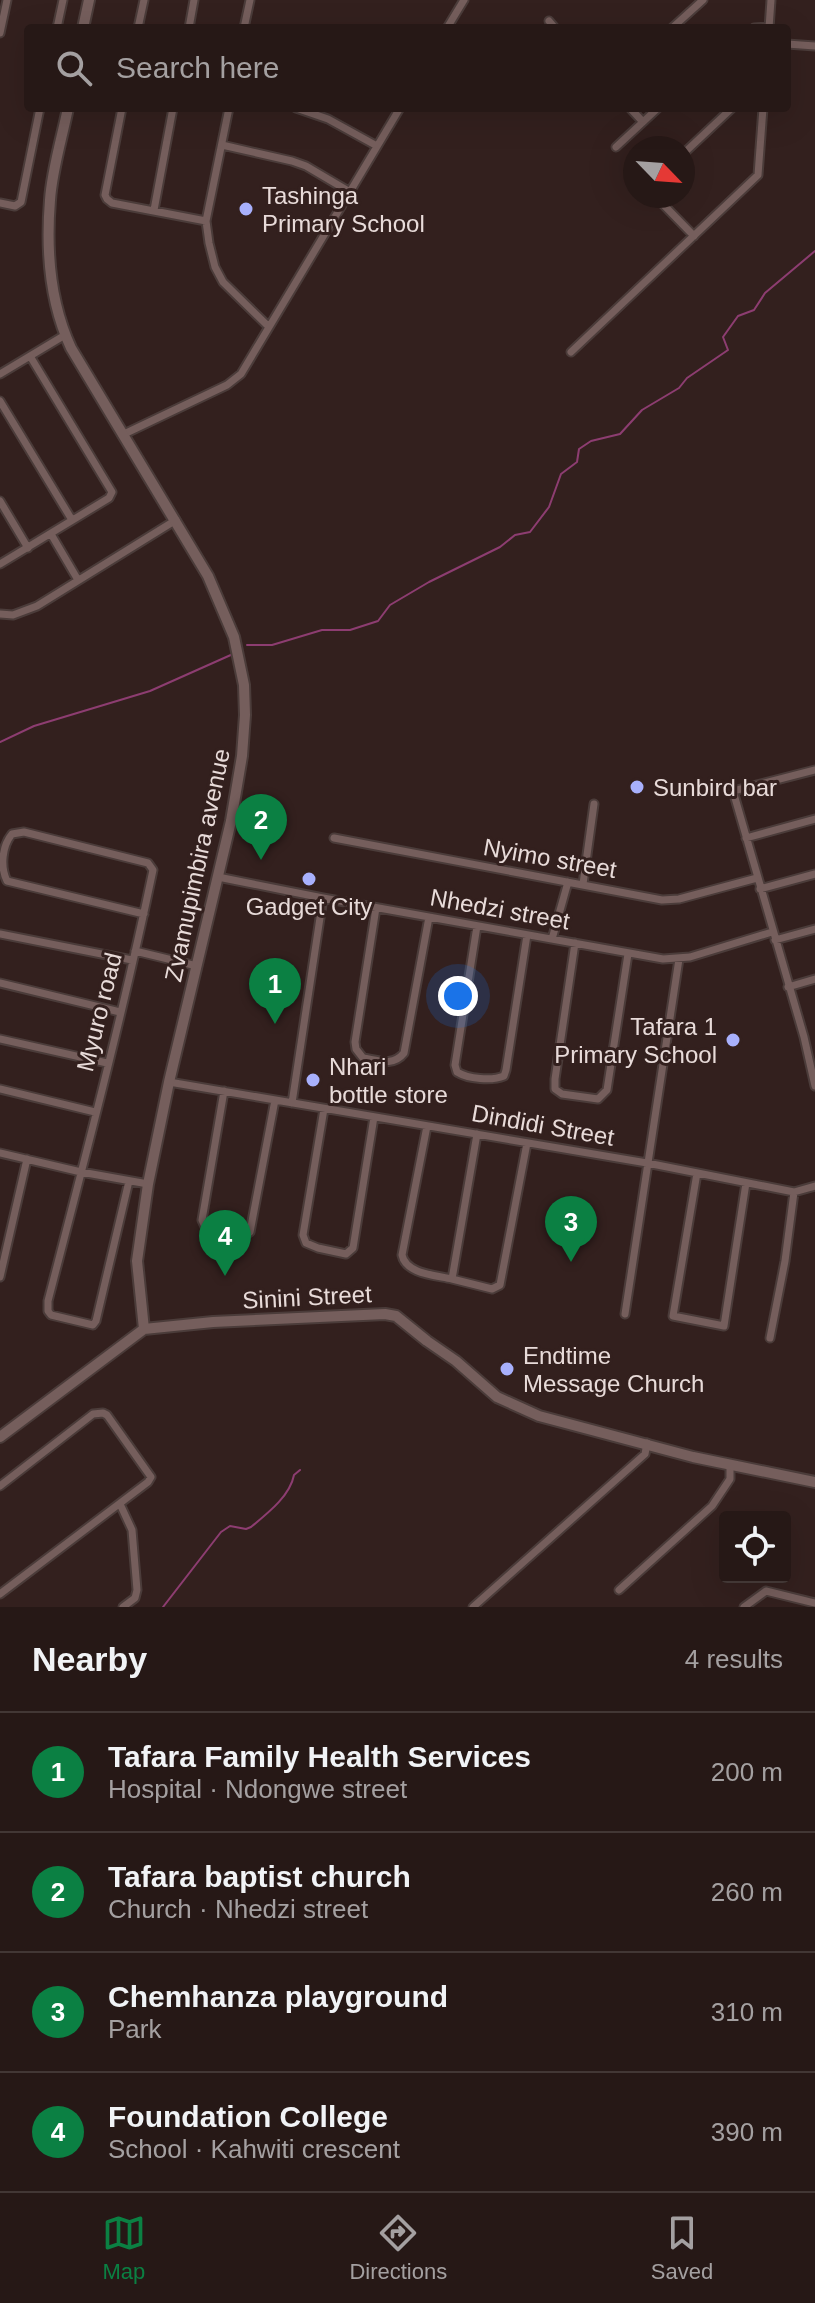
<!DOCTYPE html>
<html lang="en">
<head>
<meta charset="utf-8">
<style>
	body { margin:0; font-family:Helvetica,sans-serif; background:#322523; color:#f1f3f6 }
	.controls { position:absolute; right:24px; bottom:24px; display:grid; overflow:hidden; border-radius:8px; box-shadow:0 8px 32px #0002 }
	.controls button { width:72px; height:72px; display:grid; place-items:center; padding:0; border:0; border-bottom:2px solid #423735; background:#261816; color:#f1f3f6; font:40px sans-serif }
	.compass { position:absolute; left:623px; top:136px; width:72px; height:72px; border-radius:50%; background:#261816; box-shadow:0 8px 32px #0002; rotate:115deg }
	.you { position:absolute; left:458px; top:996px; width:28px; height:28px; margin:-20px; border:6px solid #fff; border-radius:50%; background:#1a73e8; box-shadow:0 0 0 12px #1a73e833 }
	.badge { display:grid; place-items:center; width:52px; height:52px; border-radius:50%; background:#0b8043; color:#fff; font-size:26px; font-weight:700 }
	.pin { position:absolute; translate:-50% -66px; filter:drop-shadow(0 2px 4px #0008) }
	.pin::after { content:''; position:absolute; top:42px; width:28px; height:24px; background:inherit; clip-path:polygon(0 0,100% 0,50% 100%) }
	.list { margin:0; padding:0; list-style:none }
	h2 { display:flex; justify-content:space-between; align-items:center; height:104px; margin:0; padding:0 32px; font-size:34px }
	h2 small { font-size:26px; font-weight:400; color:#a4a0a1 }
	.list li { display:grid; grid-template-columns:52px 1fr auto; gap:24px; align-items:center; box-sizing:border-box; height:120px; padding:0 32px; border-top:2px solid #423735 }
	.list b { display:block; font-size:30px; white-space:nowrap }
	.list p { margin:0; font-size:26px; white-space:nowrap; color:#a4a0a1 }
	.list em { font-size:26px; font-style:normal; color:#a4a0a1 }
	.icon { flex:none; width:44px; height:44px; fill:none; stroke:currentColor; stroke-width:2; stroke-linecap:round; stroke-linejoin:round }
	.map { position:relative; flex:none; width:815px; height:1607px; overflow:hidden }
	.search { position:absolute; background:#261816; box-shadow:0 8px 32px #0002; left:24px; right:24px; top:24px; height:88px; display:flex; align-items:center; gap:20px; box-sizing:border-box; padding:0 28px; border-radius:8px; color:#a4a0a1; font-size:30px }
	.sheet { height:584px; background:#261816 }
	nav { display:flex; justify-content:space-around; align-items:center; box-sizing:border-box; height:112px; border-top:2px solid #423735; background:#261816; font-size:22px; color:#a4a0a1 }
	nav a { display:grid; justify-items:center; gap:4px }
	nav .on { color:#0b8043 }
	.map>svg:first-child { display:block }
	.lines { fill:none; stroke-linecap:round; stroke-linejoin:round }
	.stream { stroke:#8d3d71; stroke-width:2 }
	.street-casing { stroke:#4b3c3a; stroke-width:11 }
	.secondary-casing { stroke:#4b3c3a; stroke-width:14 }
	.street { stroke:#755e5c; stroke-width:7 }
	.secondary { stroke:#755e5c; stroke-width:10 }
	.poi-dot { fill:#a8b0fc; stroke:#33201e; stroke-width:3 }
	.labels { text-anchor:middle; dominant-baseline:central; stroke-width:6; stroke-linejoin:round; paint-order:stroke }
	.poi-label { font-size:24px; fill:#e8dbd9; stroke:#33201e; text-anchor:start }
	.street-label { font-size:24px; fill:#e8dbd9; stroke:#33201e }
</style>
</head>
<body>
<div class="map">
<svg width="815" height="1607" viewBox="0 0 815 1607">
	<rect width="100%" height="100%" fill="#33201e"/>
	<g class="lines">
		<path class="stream" d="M247 645H272L322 630H350L378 621 390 605 429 582 500 547 515 535 530 532 549 507 561 474 577 462 579 449 591 441 620 434 642 410 679 388 687 378 728 350 723 337 738 316 754 310 765 293 815 251
			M0 742 34 726 150 691 233 654
			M163 1607 221 1532 230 1526 246 1529 251 1527C268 1513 290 1496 294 1475L300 1470"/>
		<g class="street-casing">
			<path id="street" d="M549 21 555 28
				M57 28 63 0
				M138 28 144 0
				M189 28 194 0
				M244 28 250 0
				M447 28 464 0
				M672 28 703 0
				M754 28 769 27
				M769 28 771 0
				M0 33 7 0
				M787 44 815 46
				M122 108 105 195 107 199 112 203 206 221
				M229 108 206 221 209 243 215 267 223 282 269 327
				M296 108 328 119 377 146
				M630 108 643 122
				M222 145 292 161 306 166 350 192
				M616 147 658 108
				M683 154 732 108
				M655 196 694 236
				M0 203 15 206 21 202 40 108
				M154 210 173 108
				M571 352 758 175 763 108
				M0 374 65 335
				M0 401 72 520
				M122 435 227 385 241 374 400 108
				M0 501 28 548
				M51 534 78 580
				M0 564 109 498 112 492 30 356
				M0 614 13 615 37 606 176 520
				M815 770 733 791 804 1037 815 1086
				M334 838 662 900 679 899 757 878
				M746 838 815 819
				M218 877 323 898 663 959 690 957 772 932
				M583 884 594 804
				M760 889 815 874
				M376 908 355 1042 356 1049 363 1058C377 1060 393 1067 404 1053L429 917
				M477 926 455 1065 457 1072C468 1079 492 1081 504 1076L506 1070 527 935
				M0 934 132 960
				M552 939 568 882
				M775 940 815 929
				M575 943 555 1079V1089L562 1094 598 1099 607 1090 628 954
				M135 951 197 966
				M0 983 120 1012
				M788 987 815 979
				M0 1039 107 1063
				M169 1082 647 1163 794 1192 815 1186
				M0 1089 95 1112
				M224 1091 202 1220 206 1229 244 1236 250 1232 275 1100
				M292 1103 323 898
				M324 1109 303 1235 306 1243 318 1248 346 1254 353 1248 374 1117
				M427 1126 402 1255C406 1274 435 1275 452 1279L477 1134
				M0 1153 81 1172 148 1184
				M697 1173 673 1316 724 1326 746 1183
				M129 1181 96 1321 93 1325 51 1315 48 1311V1301C85 1158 123 1014 153 870L148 863 24 832 12 834C2 846 0 867 7 881L144 914
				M0 1277 27 1159
				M452 1279 492 1289 500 1285 527 1143
				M625 1314 679 959
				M770 1338 785 1261 794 1192
				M0 1486 93 1414 103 1413 107 1415 151 1477 148 1482 0 1594
				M120 1504 132 1530 137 1590 135 1598 123 1607
				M619 1590 712 1506 730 1479V1466
				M473 1607 645 1454 647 1443
				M744 1607 766 1591 815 1603"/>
		</g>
		<g class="secondary-casing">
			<path id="secondary" d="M83 28 89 0
				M68 108C62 138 52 170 50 200 46 249 50 303 71 348L208 576 234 637 244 685 245 715 242 756 231 821 169 1082 148 1184 137 1261 144 1329
				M144 1329 213 1322 385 1314 396 1316 427 1341 456 1361 497 1397 539 1416 693 1457 815 1482
				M0 1437 144 1329"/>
		</g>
		<use href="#street" class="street"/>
		<use href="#secondary" class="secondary"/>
	</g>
	<g class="poi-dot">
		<circle cx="246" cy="209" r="8"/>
		<circle cx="637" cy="787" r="8"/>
		<circle cx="309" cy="879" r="8"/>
		<circle cx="733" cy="1040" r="8"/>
		<circle cx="313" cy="1080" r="8"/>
		<circle cx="507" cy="1369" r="8"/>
	</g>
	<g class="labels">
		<g class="poi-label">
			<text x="262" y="195">Tashinga<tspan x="262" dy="28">Primary School</tspan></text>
			<text x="653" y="787">Sunbird bar</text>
			<text x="309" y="906" text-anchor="middle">Gadget City</text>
			<text x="717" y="1026" text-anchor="end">Tafara 1<tspan x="717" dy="28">Primary School</tspan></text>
			<text x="329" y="1066">Nhari<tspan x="329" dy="28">bottle store</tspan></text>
			<text x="523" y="1355">Endtime<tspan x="523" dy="28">Message Church</tspan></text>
		</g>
		<g class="street-label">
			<text transform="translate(550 858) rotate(10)">Nyimo street</text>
			<text transform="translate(197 865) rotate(-78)">Zvamupimbira avenue</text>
			<text transform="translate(500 909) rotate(10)">Nhedzi street</text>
			<text transform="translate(99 1012) rotate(-76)">Myuro road</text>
			<text transform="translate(543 1125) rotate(10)">Dindidi Street</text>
			<text transform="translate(307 1297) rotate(-3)">Sinini Street</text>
		</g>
	</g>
</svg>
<div class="controls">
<button><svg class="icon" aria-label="locate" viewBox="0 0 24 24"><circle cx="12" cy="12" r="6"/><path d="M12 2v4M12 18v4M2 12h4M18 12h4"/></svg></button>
</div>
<svg class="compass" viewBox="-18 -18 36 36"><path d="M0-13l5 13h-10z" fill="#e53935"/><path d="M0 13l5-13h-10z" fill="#a4a0a1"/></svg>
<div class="you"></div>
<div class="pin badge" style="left:275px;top:1024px">1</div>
<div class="pin badge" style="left:261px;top:860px">2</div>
<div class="pin badge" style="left:571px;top:1262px">3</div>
<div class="pin badge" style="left:225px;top:1276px">4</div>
<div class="search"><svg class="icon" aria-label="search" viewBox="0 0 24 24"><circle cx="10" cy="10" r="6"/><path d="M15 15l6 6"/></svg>Search here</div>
</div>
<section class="sheet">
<h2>Nearby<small>4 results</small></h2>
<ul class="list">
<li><span class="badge">1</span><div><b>Tafara Family Health Services</b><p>Hospital · Ndongwe street</p></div><em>200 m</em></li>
<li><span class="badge">2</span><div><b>Tafara baptist church</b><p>Church · Nhedzi street</p></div><em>260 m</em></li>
<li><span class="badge">3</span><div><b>Chemhanza playground</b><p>Park</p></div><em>310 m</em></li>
<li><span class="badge">4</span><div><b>Foundation College</b><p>School · Kahwiti crescent</p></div><em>390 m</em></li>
</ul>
</section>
<nav>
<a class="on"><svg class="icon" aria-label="map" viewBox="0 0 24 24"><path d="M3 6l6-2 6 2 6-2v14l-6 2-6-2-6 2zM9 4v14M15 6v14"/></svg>Map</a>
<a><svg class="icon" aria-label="directions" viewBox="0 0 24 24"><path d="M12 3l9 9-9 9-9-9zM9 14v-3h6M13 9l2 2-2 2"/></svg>Directions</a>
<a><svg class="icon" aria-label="saved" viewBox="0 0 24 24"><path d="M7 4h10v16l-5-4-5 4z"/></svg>Saved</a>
</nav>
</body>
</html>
